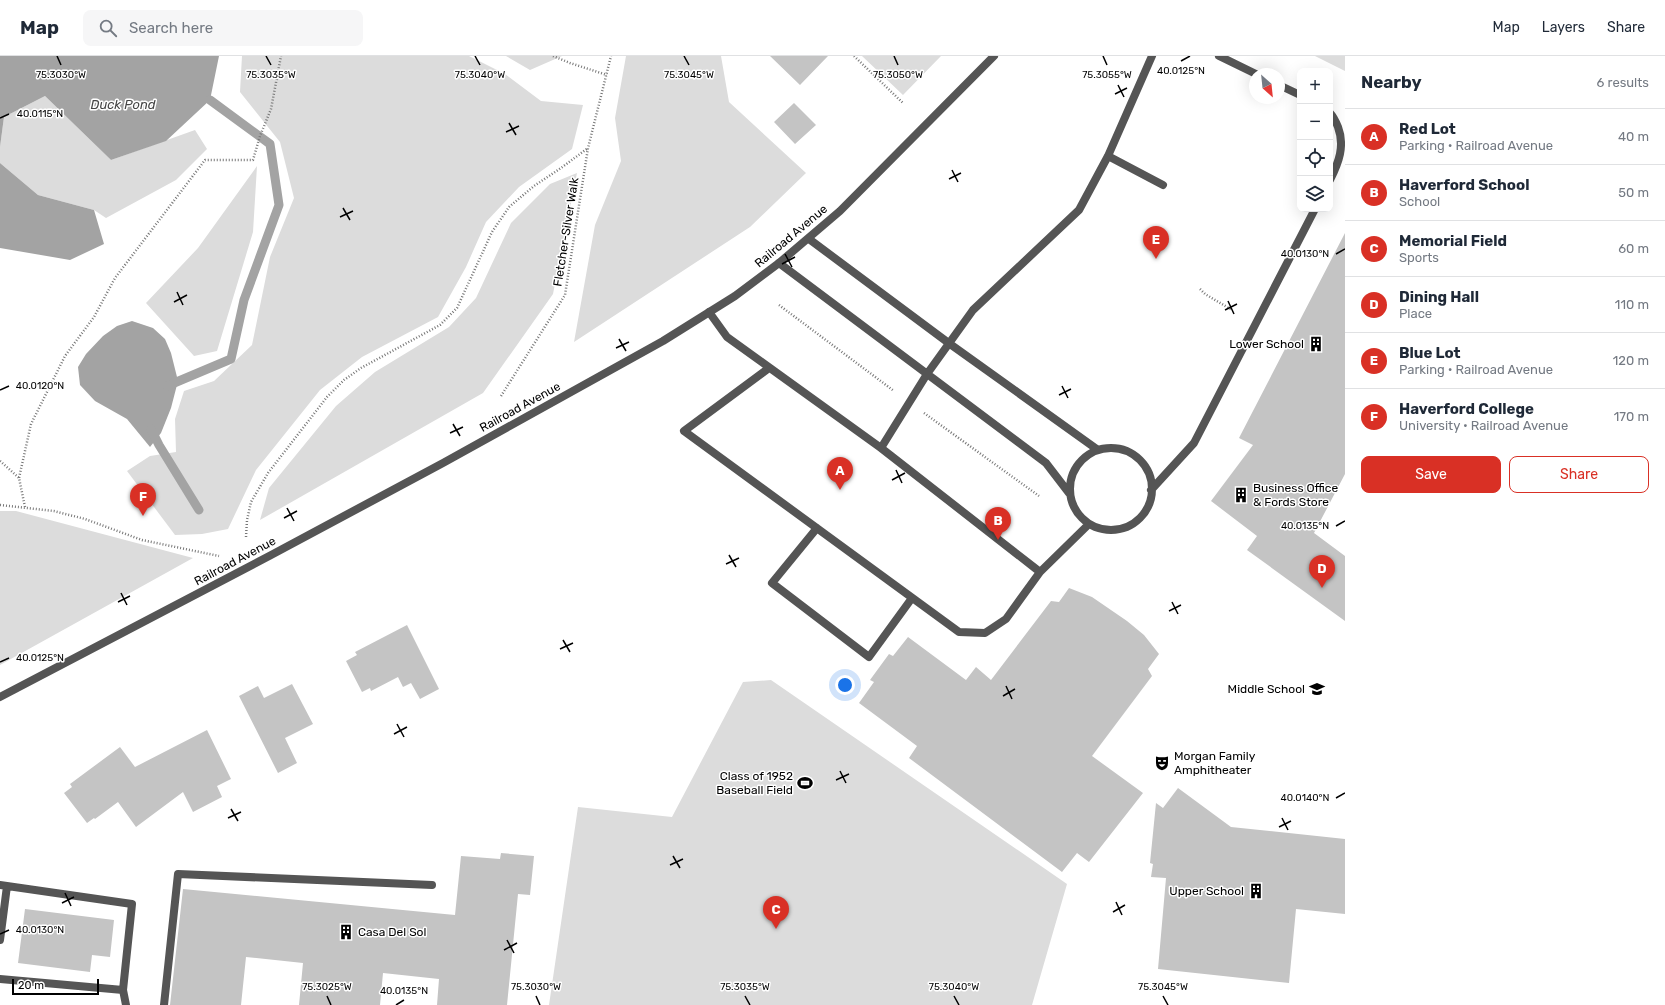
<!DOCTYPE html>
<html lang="en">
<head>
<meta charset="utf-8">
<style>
	body { margin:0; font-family:Rubik,sans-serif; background:#f6f6f7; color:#1f2937 }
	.controls { position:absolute; right:12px; top:12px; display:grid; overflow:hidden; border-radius:8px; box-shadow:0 4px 16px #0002 }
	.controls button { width:36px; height:36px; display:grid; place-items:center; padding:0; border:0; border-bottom:1px solid #e0e1e3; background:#fff; color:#1f2937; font:20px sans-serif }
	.compass { position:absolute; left:1249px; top:12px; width:36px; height:36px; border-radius:50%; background:#fff; box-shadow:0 4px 16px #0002; rotate:153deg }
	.scale { position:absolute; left:12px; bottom:10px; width:87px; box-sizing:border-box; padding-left:4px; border:2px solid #000; border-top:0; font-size:11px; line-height:14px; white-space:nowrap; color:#000; -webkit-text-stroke:3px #fff; paint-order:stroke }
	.you { position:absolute; left:845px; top:629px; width:14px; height:14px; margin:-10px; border:3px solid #fff; border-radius:50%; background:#1a73e8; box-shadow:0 0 0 6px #1a73e833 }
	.badge { display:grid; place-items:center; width:26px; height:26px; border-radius:50%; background:#d93025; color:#fff; font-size:13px; font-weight:700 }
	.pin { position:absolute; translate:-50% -33px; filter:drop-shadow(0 1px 2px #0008) }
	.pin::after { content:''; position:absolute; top:21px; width:14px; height:12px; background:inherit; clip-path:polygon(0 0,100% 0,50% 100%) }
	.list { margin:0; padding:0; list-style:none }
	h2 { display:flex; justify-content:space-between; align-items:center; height:52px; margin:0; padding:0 16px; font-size:17px }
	h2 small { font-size:13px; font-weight:400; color:#747a83 }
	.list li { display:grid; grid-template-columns:26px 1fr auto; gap:12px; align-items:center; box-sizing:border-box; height:56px; padding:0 16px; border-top:1px solid #e0e1e3 }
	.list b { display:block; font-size:15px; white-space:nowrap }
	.list p { margin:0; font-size:13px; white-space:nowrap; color:#747a83 }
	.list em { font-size:13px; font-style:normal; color:#747a83 }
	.actions { display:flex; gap:8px; padding:12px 16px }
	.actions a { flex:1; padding:9px 0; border:1px solid #d93025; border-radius:8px; text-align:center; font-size:14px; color:#d93025 }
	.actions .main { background:#d93025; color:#fff }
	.icon { flex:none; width:22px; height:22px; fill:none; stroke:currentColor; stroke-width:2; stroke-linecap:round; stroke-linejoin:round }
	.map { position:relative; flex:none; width:1345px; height:949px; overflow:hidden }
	header { display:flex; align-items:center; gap:24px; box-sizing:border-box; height:56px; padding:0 20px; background:#fff; border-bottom:1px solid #e0e1e3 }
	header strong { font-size:19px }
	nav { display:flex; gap:22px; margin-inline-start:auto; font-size:14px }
	.search { width:280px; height:36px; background:#f6f6f7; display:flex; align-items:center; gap:10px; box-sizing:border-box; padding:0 14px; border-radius:8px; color:#747a83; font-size:15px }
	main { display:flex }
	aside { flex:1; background:#fff }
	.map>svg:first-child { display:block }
	.green { fill:#dcdcdc }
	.water { fill:#a3a3a3 }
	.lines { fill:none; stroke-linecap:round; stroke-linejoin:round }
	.stream { stroke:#a3a3a3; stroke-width:9 }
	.building { fill:#c4c4c4 }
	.path { stroke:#777; stroke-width:2.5; stroke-dasharray:1 2; stroke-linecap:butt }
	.service { stroke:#555; stroke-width:8 }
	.tertiary { stroke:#555; stroke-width:8 }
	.ticks { fill:none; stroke:#000; stroke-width:1.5 }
	.labels { text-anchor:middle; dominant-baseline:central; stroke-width:3; stroke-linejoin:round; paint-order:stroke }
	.street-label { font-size:12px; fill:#000; stroke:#fff }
	.poi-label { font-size:12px; fill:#000; stroke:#fff; text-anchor:end }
	.water-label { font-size:13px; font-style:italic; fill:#444; stroke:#fff }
	.ticks-label { font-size:10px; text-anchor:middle; fill:#000; stroke:#fff; stroke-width:3; stroke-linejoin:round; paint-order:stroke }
</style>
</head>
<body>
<header>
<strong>Map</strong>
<div class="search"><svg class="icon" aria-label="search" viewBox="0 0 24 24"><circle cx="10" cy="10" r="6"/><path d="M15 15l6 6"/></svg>Search here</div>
<nav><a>Map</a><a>Layers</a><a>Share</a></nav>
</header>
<main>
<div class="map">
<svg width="1345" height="949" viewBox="0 0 1345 949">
	<rect width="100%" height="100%" fill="#fff"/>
	<path class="green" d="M242 0H469L505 18 541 45 583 49 572 93 519 131 486 166 466 211 438 261 362 301 320 334 256 414 228 473 202 478 175 479 127 415 150 400 176 396 175 363 184 335 214 325 252 289 270 201 294 142 280 86 240 36Z
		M506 0H562L530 14Z
		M626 0H721L729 46 806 117 750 171 574 286 595 169 621 105 615 62Z
		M862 0H941L903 39Z
		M1315 0H1345V15Z
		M45 40 111 104 195 74 207 93 176 124 106 162 94 154 38 139 0 107V91L4 61Z
		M257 110 253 176 217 295 194 300 146 247 198 192Z
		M577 117 553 238 483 337 260 464 269 432 336 350 375 316 449 271 476 242 511 167 550 128Z
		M0 455H16L193 502 0 609Z
		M771 624 1067 828 1032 949H549L578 751 672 761 743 626Z"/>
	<path class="water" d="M0 0H219L210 44 166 85 111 104 45 40 4 61 0 91Z
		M0 107 38 139 94 154 104 188 70 204 0 192Z
		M132 265 153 272 165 283 171 297 178 325 171 352 161 377 150 391 127 363 95 345 80 329 78 311 86 298 103 280 117 270Z"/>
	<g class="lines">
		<path class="stream" d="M167 330 231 303 244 244 279 149 270 88 210 44
			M151 373 159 389 199 454"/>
	</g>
	<path class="building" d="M770 0H828L800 29Z
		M794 47 816 69 795 88 774 66Z
		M1345 177V418L1314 477 1345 500V565L1247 494 1257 480 1211 445 1253 389 1239 382Z
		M1069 532 1092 541 1127 565 1144 579 1159 598 1148 613 1152 620 1092 700 1143 737 1089 806 1077 797 1062 816 909 702 917 690 859 647 874 626 870 624 889 598 893 600 908 581 966 624 976 611 991 624 1051 545 1059 546Z
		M407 569 439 633 420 643 411 627 403 631 398 621 371 635 370 632 362 636 346 605 357 599 355 596Z
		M292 628 313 668 285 682 297 707 278 717 239 640 258 630 264 642Z
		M207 674 231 723 217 730 222 741 193 756 183 736 136 771 118 746 95 763 94 762 87 767 64 737 72 731 70 728 120 691 135 711Z
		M1178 732 1231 771 1345 783V858L1296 853 1289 927 1158 913 1166 822 1151 821 1153 808 1150 807 1156 747 1163 752Z
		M501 797 534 800 530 839 518 838 507 949H437L439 923 383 917 380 949H299L303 907 246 901 241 949H170L183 833 455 859 461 800 500 803Z
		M25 853 114 864 110 901 92 899 90 916 18 907Z"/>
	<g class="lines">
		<path class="path" d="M553 0 570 7 607 19
			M854 0 903 47
			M1200 233 1205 238 1232 254
			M779 249 894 335
			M501 340 565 239 588 92 611 0
			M924 357 1039 440
			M0 405 19 422
			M0 449 54 455 85 463 142 484 219 500
			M25 451 19 422 31 368 65 300 94 261 115 222 205 104H253L260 80 271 53 281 0
			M246 481 247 464 251 446 268 417 327 341 344 324 361 312 440 269 457 252 492 176 509 151 534 130 561 112 588 92"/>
		<path class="service" d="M1219 0 1256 18
			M1279 29 1300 39
			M1330 57C1334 61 1336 66 1338 71 1345 90 1339 106 1330 124
			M1108 100 1163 129
			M809 183 950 288 1098 394
			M779 207 1046 407 1069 437
			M709 256 727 281 881 392 927 318 973 254 1079 154 1108 100 1152 0
			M769 312 684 375 959 576 985 577 1006 563 1040 516 881 392
			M1070 433a41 41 0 1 1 82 0a41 41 0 1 1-82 0Z
			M1151 434 1194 387 1315 153
			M817 472 772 527 869 601 912 542
			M1040 516 1089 468
			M0 829 132 848 123 934 126 949
			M0 884 7 830
			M0 923 123 934
			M164 949 178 818 432 829"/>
		<path class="tertiary" d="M0 641 273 498 443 407 663 285 735 240 779 207 840 155 994 0"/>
	</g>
	<path class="ticks" d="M57 0 61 9M266 0 271 9M475 0 480 9M684 0 689 9M894 0 898 9M1103 0 1107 9M1181 5 1190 0M1118 29 1124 41M1115 38 1127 32M0 62 9 58M509 67 516 79M506 76 519 70M952 114 958 126M949 123 961 117M343 152 350 164M340 161 353 155M785 198 792 211M1336 198 1345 193M782 208 795 201M177 236 183 249M1228 245 1234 258M174 246 187 239M1225 254 1237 248M619 283 626 295M616 292 629 286M1062 330 1068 342M0 334 9 330M1059 339 1071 333M453 368 460 380M450 377 463 371M896 414 902 427M892 424 905 417M287 452 294 465M284 462 297 455M1336 470 1345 465M729 499 736 511M726 508 739 502M121 537 127 549M118 546 130 540M1172 546 1178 558M1169 555 1181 549M563 584 570 596M560 593 573 587M0 606 9 602M1006 630 1012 643M1003 640 1015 633M397 668 404 681M394 678 407 671M840 715 846 727M836 724 849 718M1336 742 1345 737M231 753 238 765M228 762 241 756M1282 762 1288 774M1279 771 1291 765M673 800 680 812M670 809 683 803M65 837 71 850M1116 846 1122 859M62 847 74 841M1113 856 1125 849M0 878 9 874M507 884 514 897M504 894 517 887M327 940 331 949M536 940 540 949M745 940 750 949M954 940 959 949M1163 940 1168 949M396 949 404 944"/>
	<defs>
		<g id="building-bare" transform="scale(1.2)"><path d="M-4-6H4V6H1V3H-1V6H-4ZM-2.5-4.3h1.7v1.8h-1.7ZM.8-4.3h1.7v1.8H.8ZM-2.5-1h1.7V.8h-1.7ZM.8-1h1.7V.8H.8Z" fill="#000" stroke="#fff" stroke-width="2.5" paint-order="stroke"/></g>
		<g id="school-bare" transform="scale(1.2)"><path d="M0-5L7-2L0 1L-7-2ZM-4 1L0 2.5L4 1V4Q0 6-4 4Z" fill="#000" stroke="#fff" stroke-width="2.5" paint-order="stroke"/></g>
		<g id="theatre-bare" transform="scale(1.2)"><path d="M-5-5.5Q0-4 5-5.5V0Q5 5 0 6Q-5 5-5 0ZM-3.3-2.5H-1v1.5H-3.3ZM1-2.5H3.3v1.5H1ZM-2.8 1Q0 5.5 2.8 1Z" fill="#000" stroke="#fff" stroke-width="2.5" paint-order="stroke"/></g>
		<g id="stadium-bare" transform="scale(1.2)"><path d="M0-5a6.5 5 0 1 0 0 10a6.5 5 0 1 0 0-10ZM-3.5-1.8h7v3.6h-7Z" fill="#000" stroke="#fff" stroke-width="2.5" paint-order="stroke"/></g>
	</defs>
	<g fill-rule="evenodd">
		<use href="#building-bare" x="1316" y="288"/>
		<use href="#building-bare" x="1241" y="439"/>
		<use href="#school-bare" x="1317" y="633"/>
		<use href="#theatre-bare" x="1162" y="707"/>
		<use href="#stadium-bare" x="805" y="727"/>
		<use href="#building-bare" x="1256" y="835"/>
		<use href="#building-bare" x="346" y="876"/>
	</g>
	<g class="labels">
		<g class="street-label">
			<text transform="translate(566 176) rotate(-81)">Fletcher-Silver Walk</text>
			<text transform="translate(791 180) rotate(-40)">Railroad Avenue</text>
			<text transform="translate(520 351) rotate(-29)">Railroad Avenue</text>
			<text transform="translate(235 505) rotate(-28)">Railroad Avenue</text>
		</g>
		<g class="poi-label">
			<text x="1304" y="288">Lower School</text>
			<text x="1253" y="432" text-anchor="start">Business Office<tspan x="1253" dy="14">&amp; Fords Store</tspan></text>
			<text x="1305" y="633">Middle School</text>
			<text x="1174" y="700" text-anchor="start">Morgan Family<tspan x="1174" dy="14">Amphitheater</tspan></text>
			<text x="793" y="720">Class of 1952<tspan x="793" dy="14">Baseball Field</tspan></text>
			<text x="1244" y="835">Upper School</text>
			<text x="358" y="876" text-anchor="start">Casa Del Sol</text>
		</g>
		<g class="water-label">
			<text x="123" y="48">Duck Pond</text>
		</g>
	</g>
	<g class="ticks-label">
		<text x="1181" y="18">40.0125°N</text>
		<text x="61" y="22">75.3030°W</text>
		<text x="271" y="22">75.3035°W</text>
		<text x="480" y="22">75.3040°W</text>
		<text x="689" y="22">75.3045°W</text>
		<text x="898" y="22">75.3050°W</text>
		<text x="1107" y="22">75.3055°W</text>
		<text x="40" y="61">40.0115°N</text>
		<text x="1305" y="201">40.0130°N</text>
		<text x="40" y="333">40.0120°N</text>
		<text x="1305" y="473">40.0135°N</text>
		<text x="40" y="605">40.0125°N</text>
		<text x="1305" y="745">40.0140°N</text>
		<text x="40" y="877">40.0130°N</text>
		<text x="327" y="934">75.3025°W</text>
		<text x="536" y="934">75.3030°W</text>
		<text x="745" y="934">75.3035°W</text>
		<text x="954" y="934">75.3040°W</text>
		<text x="1163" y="934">75.3045°W</text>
		<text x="404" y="938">40.0135°N</text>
	</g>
</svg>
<div class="controls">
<button>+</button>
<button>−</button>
<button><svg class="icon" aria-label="locate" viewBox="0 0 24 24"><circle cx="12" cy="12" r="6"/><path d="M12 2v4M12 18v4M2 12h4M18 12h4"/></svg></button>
<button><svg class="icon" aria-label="layers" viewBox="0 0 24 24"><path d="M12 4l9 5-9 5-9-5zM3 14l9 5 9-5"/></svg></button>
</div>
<svg class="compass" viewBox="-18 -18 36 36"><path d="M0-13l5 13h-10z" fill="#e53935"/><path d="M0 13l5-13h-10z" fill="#747a83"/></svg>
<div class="scale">20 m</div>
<div class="you"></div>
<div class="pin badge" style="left:840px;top:434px">A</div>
<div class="pin badge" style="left:998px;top:484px">B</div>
<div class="pin badge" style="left:776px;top:873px">C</div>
<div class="pin badge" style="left:1322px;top:532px">D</div>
<div class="pin badge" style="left:1156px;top:203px">E</div>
<div class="pin badge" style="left:143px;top:460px">F</div>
</div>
<aside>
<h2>Nearby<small>6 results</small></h2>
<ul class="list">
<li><span class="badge">A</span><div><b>Red Lot</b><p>Parking · Railroad Avenue</p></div><em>40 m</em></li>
<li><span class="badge">B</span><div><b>Haverford School</b><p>School</p></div><em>50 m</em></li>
<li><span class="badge">C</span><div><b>Memorial Field</b><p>Sports</p></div><em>60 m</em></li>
<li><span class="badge">D</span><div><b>Dining Hall</b><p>Place</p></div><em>110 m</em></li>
<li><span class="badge">E</span><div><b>Blue Lot</b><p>Parking · Railroad Avenue</p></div><em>120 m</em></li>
<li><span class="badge">F</span><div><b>Haverford College</b><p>University · Railroad Avenue</p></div><em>170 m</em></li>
</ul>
<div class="actions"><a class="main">Save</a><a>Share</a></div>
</aside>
</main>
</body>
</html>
